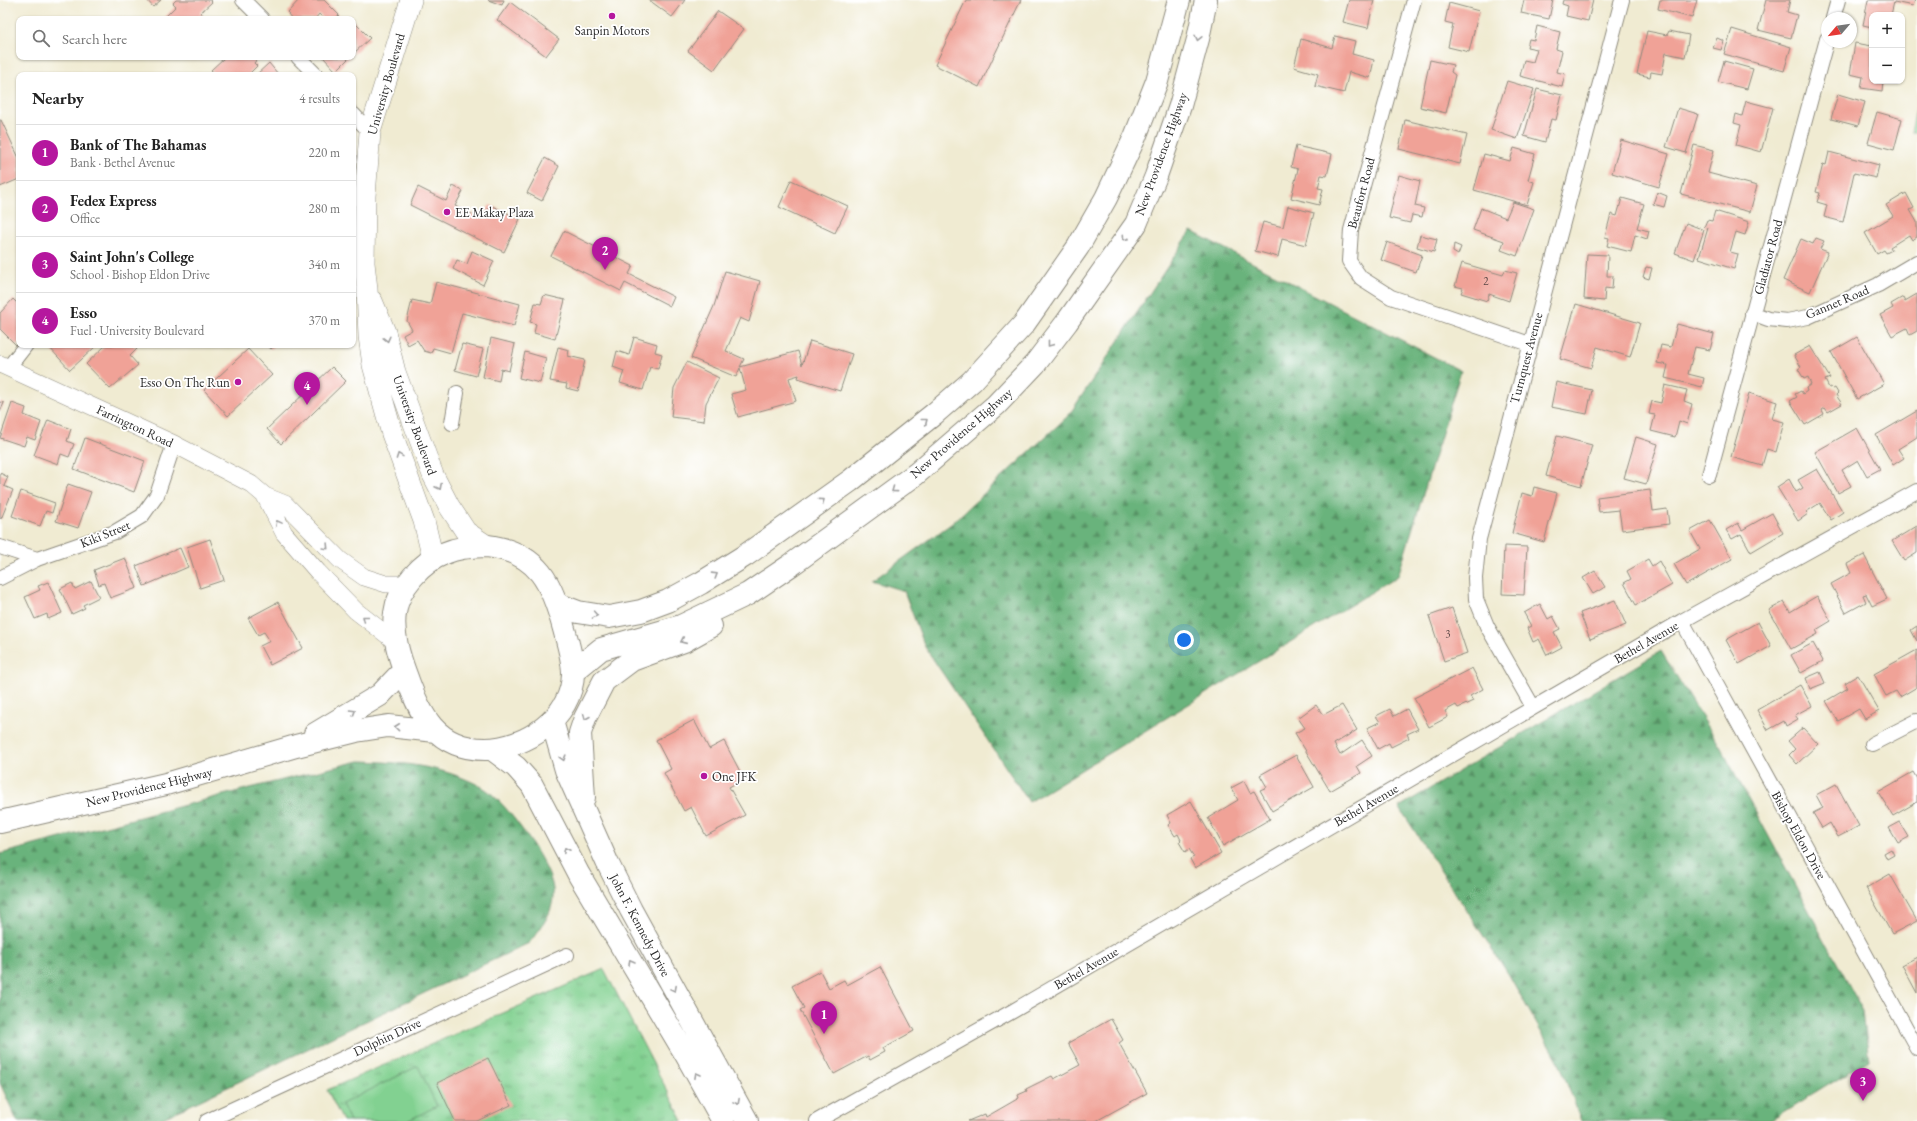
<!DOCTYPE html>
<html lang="en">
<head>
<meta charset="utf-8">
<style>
	body { margin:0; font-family:"EB Garamond",serif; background:#f2f2f2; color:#222 }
	.controls { position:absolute; right:12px; top:12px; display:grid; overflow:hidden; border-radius:8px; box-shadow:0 1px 3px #0004 }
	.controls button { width:36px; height:36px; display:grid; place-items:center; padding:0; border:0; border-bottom:1px solid #e0e0e0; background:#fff; color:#222; font:20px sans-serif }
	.compass { position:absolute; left:1821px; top:12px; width:36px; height:36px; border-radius:50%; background:#fff; box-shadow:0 1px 3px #0004; rotate:241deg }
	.you { position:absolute; left:1184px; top:640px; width:14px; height:14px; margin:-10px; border:3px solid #fff; border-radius:50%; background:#1a73e8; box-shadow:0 0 0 6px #1a73e833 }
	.badge { display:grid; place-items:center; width:26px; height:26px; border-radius:50%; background:#b5179e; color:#fff; font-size:13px; font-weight:700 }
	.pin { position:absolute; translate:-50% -33px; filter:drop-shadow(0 1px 2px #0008) }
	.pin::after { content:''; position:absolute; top:21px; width:14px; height:12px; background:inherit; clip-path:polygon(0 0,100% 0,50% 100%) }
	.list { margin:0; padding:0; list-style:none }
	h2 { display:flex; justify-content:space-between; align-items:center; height:52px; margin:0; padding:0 16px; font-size:17px }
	h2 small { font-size:13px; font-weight:400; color:#767676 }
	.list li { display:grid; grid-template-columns:26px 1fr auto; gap:12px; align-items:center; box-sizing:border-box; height:56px; padding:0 16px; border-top:1px solid #e0e0e0 }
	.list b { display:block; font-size:15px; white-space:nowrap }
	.list p { margin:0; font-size:13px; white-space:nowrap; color:#767676 }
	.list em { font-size:13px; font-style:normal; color:#767676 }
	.icon { flex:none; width:22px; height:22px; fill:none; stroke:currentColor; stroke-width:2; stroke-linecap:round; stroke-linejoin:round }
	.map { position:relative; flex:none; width:1917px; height:1121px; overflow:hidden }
	.search { position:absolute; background:#fff; box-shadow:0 1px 3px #0004; left:16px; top:16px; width:340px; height:44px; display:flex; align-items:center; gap:10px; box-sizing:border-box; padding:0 14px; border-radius:8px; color:#767676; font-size:15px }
	.panel { position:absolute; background:#fff; box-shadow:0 1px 3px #0004; left:16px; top:72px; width:340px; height:276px; border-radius:8px }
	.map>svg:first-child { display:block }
	.grass { fill:url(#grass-tufts); stroke:#567e5e }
	.forest { fill:url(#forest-firs); stroke:#4a6f53 }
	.pitch { fill:#82d191; stroke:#567e5e }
	.building { fill:#f0a297 }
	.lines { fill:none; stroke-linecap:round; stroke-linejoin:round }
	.minor-casing { stroke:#8e8b7e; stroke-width:16 }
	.tertiary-casing { stroke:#8e8b7e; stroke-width:18 }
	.primary-casing { stroke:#8e8b7e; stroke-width:22 }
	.trunk-casing { stroke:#8e8b7e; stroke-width:24 }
	.minor { stroke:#fff; stroke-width:14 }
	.tertiary { stroke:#fff; stroke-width:17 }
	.primary { stroke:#fff; stroke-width:21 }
	.trunk { stroke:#fff; stroke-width:22 }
	.oneway { stroke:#a0a0a0 }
	.poi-dot { fill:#b5179e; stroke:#fff; stroke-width:1.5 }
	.labels { text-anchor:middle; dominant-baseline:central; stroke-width:3.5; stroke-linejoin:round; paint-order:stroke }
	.number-label { font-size:11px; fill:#5c4946 }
	.poi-label { font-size:13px; fill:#2b2b2b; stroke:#fff; text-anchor:start }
	.street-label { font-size:13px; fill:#2b2b2b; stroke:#fff }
</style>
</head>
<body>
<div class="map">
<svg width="1917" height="1121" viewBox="0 0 1917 1121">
	<defs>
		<pattern id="grass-tufts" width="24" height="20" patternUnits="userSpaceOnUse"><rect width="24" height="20" fill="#82d191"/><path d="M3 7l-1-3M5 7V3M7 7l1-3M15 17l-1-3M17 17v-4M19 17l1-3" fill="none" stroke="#6baa77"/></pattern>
		<pattern id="forest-firs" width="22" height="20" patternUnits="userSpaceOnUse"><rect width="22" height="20" fill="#69b37b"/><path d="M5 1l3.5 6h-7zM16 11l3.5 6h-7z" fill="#579265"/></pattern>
	</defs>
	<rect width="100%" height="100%" fill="#fff"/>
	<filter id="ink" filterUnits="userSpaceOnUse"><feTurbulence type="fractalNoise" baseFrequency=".025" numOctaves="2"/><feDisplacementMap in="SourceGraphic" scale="8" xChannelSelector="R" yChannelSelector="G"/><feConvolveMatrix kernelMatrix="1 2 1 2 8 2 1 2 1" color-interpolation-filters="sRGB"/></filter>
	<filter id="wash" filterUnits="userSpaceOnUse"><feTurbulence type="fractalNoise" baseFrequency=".012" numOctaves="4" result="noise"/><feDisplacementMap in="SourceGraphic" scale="16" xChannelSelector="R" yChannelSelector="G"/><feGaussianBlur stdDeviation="0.9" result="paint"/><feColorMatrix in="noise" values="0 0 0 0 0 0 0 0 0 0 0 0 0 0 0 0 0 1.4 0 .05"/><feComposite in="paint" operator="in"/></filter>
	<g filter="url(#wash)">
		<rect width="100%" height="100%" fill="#f0ebd2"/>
		<path class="grass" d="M1917 105V132H1911Z
			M604 969 683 1121H343L327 1090Z"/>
		<path class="forest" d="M1191 231 1461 371 1398 576 1029 802 925 647 904 591 872 581 951 524 1069 415Z
			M1661 651 1720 746 1863 1011 1869 1060 1770 1121H1581L1562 1069 1509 975 1399 807Z
			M359 761C401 762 444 766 482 787 504 798 551 865 553 889 555 911 542 927 529 943L157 1121H17L0 1083V854L242 790Z"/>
		<path class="pitch" d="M418 1066 437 1106 407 1121H350L342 1104Z"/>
		<g id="blocks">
			<path class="building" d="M147 0H161L153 7Z
				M176 0H210L212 2 200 13 203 15 198 19H168L165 17 176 6 173 3Z
				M299 0H324L339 15 335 19H324L319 14 315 19H292L288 14 289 13 288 12Z
				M488 0H504L502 5Z
				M649 0H685L672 17Z
				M966 0H1021L979 87 935 65Z
				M1349 0H1374L1368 28 1343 22Z
				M1524 0H1553L1549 19 1521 13Z
				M1563 0H1593L1588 21 1566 16 1568 6 1562 4Z
				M1660 0H1697L1692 18 1658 9Z
				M1766 0H1790L1787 12 1797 15 1791 38 1758 30Z
				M1868 0H1915L1913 6 1894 2 1891 15H1872V27L1863 25Z
				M510 2 559 39 546 56 497 20Z
				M1449 3 1479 11 1469 52 1448 47 1453 24 1445 22Z
				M718 11 744 29 714 70 688 51Z
				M353 21 370 38 353 54Z
				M1537 26 1560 32 1556 49 1562 51 1557 72 1565 74 1562 87 1520 76 1524 60 1533 62 1537 49 1527 47 1529 39 1534 40Z
				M1732 29 1791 47 1784 71 1724 54Z
				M1647 31 1667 35 1669 31 1689 35 1685 57 1666 53 1662 74 1651 72 1650 77 1637 74Z
				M1335 36 1355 41 1352 54 1374 60 1370 78 1349 72 1344 93 1315 86 1318 74 1294 67 1301 39 1332 48Z
				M1717 38 1724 41 1721 50 1713 48Z
				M1855 43 1872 46V81H1883L1882 91 1861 88 1863 77 1850 74Z
				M225 57H259L254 63 257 66 248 75H216L211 70Z
				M323 57H350L336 71Z
				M1430 60 1453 65 1451 72 1455 75 1446 113 1420 107Z
				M1724 61 1753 69 1747 89 1718 82Z
				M269 63 278 74 276 75H256Z
				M1507 81 1534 89 1517 139 1491 130Z
				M1537 89 1562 95 1556 120 1551 119 1545 142 1524 136Z
				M1838 94 1865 102 1858 126 1831 119Z
				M1746 101 1773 108 1761 152 1736 145 1741 125 1734 123 1736 114 1742 116Z
				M1678 108 1698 114 1686 153 1666 147Z
				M1877 112 1902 119 1894 150 1868 143Z
				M0 120H1L19 158V179L0 187Z
				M1405 120 1467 135 1460 164 1399 149Z
				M1621 140 1669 154 1659 187 1612 173Z
				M1694 145 1714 150 1708 173 1757 186 1750 212 1681 194Z
				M1296 146 1332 154 1327 176 1321 175 1318 188 1323 189 1319 205 1291 198 1298 169 1291 167Z
				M1514 148 1535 154 1528 180 1534 182 1527 205 1474 190 1484 154 1510 161Z
				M1829 152 1879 165 1876 178 1854 173 1843 222 1824 217 1827 205 1817 202 1820 193 1816 192 1823 164 1826 165Z
				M545 158 559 166 542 201 527 193Z
				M1399 175 1420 181 1415 206 1424 208 1422 217 1412 215 1410 223 1389 218Z
				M791 180 848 206 835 233 779 207Z
				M453 186 463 191 455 206 482 219 490 205 520 219 504 252 410 205 418 187 446 201Z
				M1657 192 1667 196 1664 207 1653 204Z
				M1906 193 1914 208 1910 210 1917 222V237L1912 240 1909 235 1890 247 1892 250 1886 253 1884 250 1877 254 1865 233 1893 216 1886 205Z
				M1622 198 1644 204 1637 228 1649 231 1647 239 1635 235 1631 252 1607 246 1609 238 1605 237 1611 214 1617 216Z
				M1513 202 1534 209 1517 256 1501 250 1504 241 1473 230 1481 208 1506 218Z
				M1288 206 1314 213 1306 245 1282 239 1278 257 1255 251 1263 222 1283 227Z
				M1715 211 1749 222 1745 235 1736 232 1730 252 1738 254 1734 269 1699 258 1708 228 1704 227 1707 220 1712 221Z
				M1686 223 1704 230 1694 260 1675 253Z
				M564 231 633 266 629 274 674 297 670 306 625 283 621 291 551 256Z
				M1420 235 1437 239 1434 252 1417 247Z
				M1816 238 1824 241 1820 249 1828 252 1810 292 1783 280 1801 239 1813 244Z
				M1387 242 1422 255 1416 272 1381 260Z
				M1454 244 1461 247 1458 255 1453 252Z
				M472 251 494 261 483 285 453 269 457 260 467 264Z
				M1587 254 1608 255 1607 276H1613L1612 289 1605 288 1604 301 1584 299Z
				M1462 263 1503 275 1505 270 1517 273 1509 301 1489 294 1487 301 1461 293 1463 288 1455 286Z
				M1646 267 1652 268 1649 279 1643 277Z
				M725 271 760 281 749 322 740 318 726 351 744 359 740 367 798 351 802 365 810 341 852 354 840 391 798 378 799 375 789 378 796 401 738 417 731 394 746 390 740 368 736 377 691 358 714 306Z
				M436 282 520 304 514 326 462 313 451 353 433 348 431 353 424 351 417 340 408 345 403 335 412 330 407 321 412 300 430 304Z
				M1917 294V331L1910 335 1907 328 1892 336 1880 315 1893 308 1891 304 1903 297 1905 301Z
				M544 295 565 300 555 339 534 333 536 324 530 322 535 303 541 304Z
				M13 299 19 305V342L16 345 0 329V313Z
				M1576 304 1640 323 1630 357 1597 347 1591 368 1560 359Z
				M1677 324 1714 334 1710 350 1695 347 1688 374 1704 378 1702 387 1665 378 1668 365 1657 363 1661 345 1671 347Z
				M634 337 657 344 655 352 662 354 658 369 650 367 643 390 620 383 624 371 613 367 617 351 629 355Z
				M1857 337 1884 384 1857 399 1831 352Z
				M491 338 515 344 509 371 501 369 499 381 483 377Z
				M462 344 483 349 476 376 455 370Z
				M50 345H93L95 347 70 370 48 346Z
				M106 345H133L137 349 130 356 138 365 110 389 86 364Z
				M267 345H275L271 349Z
				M1810 346 1830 378 1825 380 1829 388 1831 387 1833 389 1835 388 1838 393 1836 395 1842 404 1828 412 1825 408 1822 410 1824 414 1805 425 1790 401 1797 397 1795 394 1801 391 1803 394 1807 391 1806 388 1811 384 1808 377 1804 379 1798 369 1801 367 1794 355Z
				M558 347 569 350 568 356 585 360 578 391 566 388 567 384 550 381Z
				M248 349 272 375 228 416 204 390Z
				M525 352 546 358 540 383 519 378Z
				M687 362 719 378 706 403 704 421 671 417 674 388Z
				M332 367 346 381 281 444 267 429Z
				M1556 382 1592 390 1587 414 1551 407Z
				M1665 385 1687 390 1684 401 1692 404 1687 424 1679 421 1675 437 1651 431 1655 415 1649 414 1652 401 1661 403Z
				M1749 393 1777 402 1772 419 1784 422 1776 452 1767 449 1762 466 1731 457Z
				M0 402 4 403 0 412Z
				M12 403 26 408 24 415 41 422 35 440 27 437 24 446 0 438Z
				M1917 411V437L1898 449 1904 458 1893 465 1876 435Z
				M48 420 71 429 67 441 74 444 69 457 61 454 58 464 34 455Z
				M1857 428 1880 469 1867 476 1858 460 1842 470 1851 486 1838 493 1815 452Z
				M1557 436 1592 445 1581 486 1546 476Z
				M1636 437 1658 444 1646 484 1624 478Z
				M85 438 145 461 134 492 74 469Z
				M1817 469 1843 512 1831 520 1820 503 1806 512 1808 514 1798 521 1777 487 1789 479 1796 492 1803 488 1798 480Z
				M0 473 8 477 4 486 13 490 1 519 0 518Z
				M68 484 91 492 78 528 56 521Z
				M1534 487 1557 493 1544 542 1512 533 1522 493 1532 496Z
				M1650 490 1653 511 1667 509 1669 524 1622 530 1619 510 1599 512 1597 497Z
				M21 491 55 503 52 513 46 511 40 526 12 516Z
				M1772 513 1783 533 1751 552 1741 534 1732 539 1726 530 1738 523 1742 530Z
				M1710 520 1732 559 1686 585 1674 564 1700 549 1690 531Z
				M1917 526V553L1904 561 1892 541Z
				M210 539 224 580 200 588 187 547Z
				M1504 546 1527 547 1524 595 1502 594Z
				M180 548 188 567 144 586 136 566Z
				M1864 555 1887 599 1872 606 1866 594 1863 595 1866 602 1846 613 1831 584 1851 573 1847 564Z
				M125 558 137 588 110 598 104 583 99 585 94 570Z
				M1648 559 1652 566 1659 561 1672 585 1636 605 1624 583 1631 579 1627 571Z
				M1595 571 1605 587 1593 594 1583 578Z
				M91 581 99 597 83 605 85 608 72 614 60 589 72 583 75 589Z
				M48 582 62 613 48 619 47 614 35 619 25 597 40 590 38 586Z
				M1817 596 1831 621 1816 630 1818 634 1791 649 1769 610 1784 602 1790 612Z
				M1615 600 1626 625 1590 639 1580 613Z
				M278 602 303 648 270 665 260 646 270 641 264 632 258 635 248 618Z
				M1540 604 1548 619 1553 616 1560 629 1554 632 1562 647 1547 655 1539 639 1533 642 1527 628 1531 626 1524 613Z
				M1452 608 1467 653 1444 661 1429 616Z
				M1758 622 1771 646 1739 664 1726 640Z
				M1917 626V641L1911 630Z
				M1813 643 1823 661 1801 673 1791 655Z
				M1917 650V687L1900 697 1896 691 1886 696 1874 674Z
				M1472 668 1483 689 1470 696 1473 701 1458 708 1456 705 1445 711 1448 717 1429 727 1414 698Z
				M1820 672 1825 683 1810 689 1806 678Z
				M1858 675 1879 711 1865 719 1859 709 1838 721 1826 701 1848 688 1845 683Z
				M1800 685 1812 706 1795 715 1798 719 1786 726 1784 721 1768 730 1757 710Z
				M1316 705 1323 715 1342 705 1357 730 1334 744 1340 755 1362 740 1372 756 1357 766 1361 773 1330 791 1295 733 1305 728 1298 718Z
				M1390 709 1394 716 1407 709 1418 729 1407 734 1409 738 1391 747 1389 743 1378 749 1367 728 1380 722 1376 716Z
				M694 720 709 749 724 741 744 779 729 787 745 815 706 836 691 807 684 811 664 773 671 769 656 740Z
				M1803 728 1818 744 1797 764 1789 755 1795 749 1788 741Z
				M1296 755 1314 787 1272 811 1260 790 1267 787 1260 775Z
				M1913 772 1917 779V802L1893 816 1878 792Z
				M1244 781 1250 793 1254 791 1270 819 1223 846 1208 818 1238 800 1231 788Z
				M1836 784 1859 826 1838 837 1830 823 1822 828 1813 813 1823 808 1816 795Z
				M1191 801 1221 853 1195 868 1190 859 1194 857 1189 849 1185 852 1179 842 1181 840 1178 834 1175 836 1168 825 1171 823 1167 815Z
				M1900 822 1909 837 1898 843 1889 828Z
				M1891 849 1894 855 1887 859 1884 853Z
				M1890 874 1917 921 1892 934 1866 888Z
				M1917 957V993L1902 965Z
				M880 967 914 1031 883 1048 885 1052 870 1060 868 1056 834 1074 800 1010 804 1008 792 986 820 971 829 988 844 980 847 985Z
				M1111 1019 1123 1040 1119 1043 1147 1093 1096 1121H968L985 1114 986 1117 1019 1098 1018 1095 1027 1091 1026 1089 1052 1076 1054 1079 1080 1065 1068 1043Z
				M488 1058 511 1105 477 1121H455L437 1083Z"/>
		</g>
	</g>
	<g filter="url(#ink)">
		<use href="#blocks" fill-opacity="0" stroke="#8e8b7e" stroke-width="1"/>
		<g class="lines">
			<g class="minor-casing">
				<path id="minor" d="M243 0 262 19
					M1414 0 1351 230 1349 261 1361 278 1391 297 1530 344
					M1833 18 1838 0
					M298 57 316 75
					M353 114 370 132
					M1752 313 1768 319 1787 321 1808 317 1878 285 1917 262
					M8 368 26 345
					M452 423 457 393
					M1709 475 1827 39
					M0 547 37 559
					M0 578 37 559 115 532 142 516 157 495 174 444
					M1682 621 1917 1048
					M1533 707 1487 626 1476 599 1475 578 1479 539 1622 0
					M1872 744 1917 721
					M207 1121 567 955
					M817 1121 1013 1011 1682 621 1917 491"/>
			</g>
			<g class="tertiary-casing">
				<path id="tertiary" d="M0 364 174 444 251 484 265 496 285 504 340 560 364 577 386 584H407
					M265 496 284 533 318 572 356 611 396 642"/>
			</g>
			<g class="primary-casing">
				<path id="primary" d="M411 0 370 132 365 196 364 263 367 289 369 336 373 365 392 434 424 521 433 559
					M372 301 385 332 395 372 433 475 449 506 466 532 487 546"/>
			</g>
			<g class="trunk-casing">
				<path id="trunk" d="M487 546C539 552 552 584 564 629 568 644 573 659 573 674 572 717 526 749 485 749 436 749 420 715 406 675 399 656 392 634 395 613 398 588 422 562 445 553 459 547 472 547 487 546Z
					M557 604 578 612 609 617 641 611 668 601 701 583 746 555 850 481 934 414 972 381 1024 324 1078 247 1106 198 1135 137 1157 81 1179 0
					M573 672 601 649 681 626 748 594 791 565 916 474 996 405 1035 364 1067 322 1136 224 1156 176 1180 106 1198 39 1206 0
					M552 721 566 770 607 862 631 910 747 1121
					M315 734 380 695 404 670
					M492 749 516 767 532 785 579 875 685 1053 723 1121
					M584 798 580 733 585 718 604 681 632 660 684 641 711 626
					M0 822 166 784 296 746 356 731 388 726 436 731"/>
			</g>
			<use href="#minor" class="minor"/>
			<use href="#tertiary" class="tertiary"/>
			<use href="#primary" class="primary"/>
			<use href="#trunk" class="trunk"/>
		</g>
		<defs><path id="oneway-chevron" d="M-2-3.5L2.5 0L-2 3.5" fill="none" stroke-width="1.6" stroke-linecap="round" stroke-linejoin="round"/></defs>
		<g class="oneway">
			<use href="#oneway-chevron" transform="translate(1198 38) rotate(103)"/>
			<use href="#oneway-chevron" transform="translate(1125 238) rotate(125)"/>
			<use href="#oneway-chevron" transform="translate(387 339) rotate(76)"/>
			<use href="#oneway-chevron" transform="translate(1050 344) rotate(128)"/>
			<use href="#oneway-chevron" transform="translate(925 421) rotate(-38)"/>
			<use href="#oneway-chevron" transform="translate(399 456) rotate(-110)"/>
			<use href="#oneway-chevron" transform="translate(439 487) rotate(63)"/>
			<use href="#oneway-chevron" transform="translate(894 490) rotate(144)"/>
			<use href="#oneway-chevron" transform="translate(822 501) rotate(-36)"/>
			<use href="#oneway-chevron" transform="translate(278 523) rotate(-118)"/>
			<use href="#oneway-chevron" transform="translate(326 547) rotate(46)"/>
			<use href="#oneway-chevron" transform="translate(715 575) rotate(-32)"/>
			<use href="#oneway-chevron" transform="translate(595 615) rotate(10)"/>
			<use href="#oneway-chevron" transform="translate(365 618) rotate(-142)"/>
			<use href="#oneway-chevron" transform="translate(683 641) rotate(156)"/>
			<use href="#oneway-chevron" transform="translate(353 712) rotate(-31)"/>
			<use href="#oneway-chevron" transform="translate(586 717) rotate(113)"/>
			<use href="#oneway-chevron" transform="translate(397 727) rotate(-174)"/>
			<use href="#oneway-chevron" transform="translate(563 758) rotate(74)"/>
			<use href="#oneway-chevron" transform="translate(566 850) rotate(-117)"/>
			<use href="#oneway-chevron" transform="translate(631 962) rotate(-120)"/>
			<use href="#oneway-chevron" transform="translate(674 989) rotate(62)"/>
			<use href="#oneway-chevron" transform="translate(697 1075) rotate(-119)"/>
			<use href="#oneway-chevron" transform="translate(737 1102) rotate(62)"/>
		</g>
	</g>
	<g class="poi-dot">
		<circle cx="612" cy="16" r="4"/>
		<circle cx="447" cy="212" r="4"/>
		<circle cx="238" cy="382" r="4"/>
		<circle cx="704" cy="776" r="4"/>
	</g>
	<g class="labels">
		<g class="number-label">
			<text x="1486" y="281">2</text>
			<text x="1448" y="634">3</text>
		</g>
		<g class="poi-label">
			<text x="612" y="30" text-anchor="middle">Sanpin Motors</text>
			<text x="455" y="212">EE Makay Plaza</text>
			<text x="230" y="382" text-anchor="end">Esso On The Run</text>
			<text x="712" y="776">One JFK</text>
		</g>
		<g class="street-label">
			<text transform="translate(386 84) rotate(-74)">University Boulevard</text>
			<text transform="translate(1161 154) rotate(-70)">New Providence Highway</text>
			<text transform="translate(1361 193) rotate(-75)">Beaufort Road</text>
			<text transform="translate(1768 257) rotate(-75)">Gladiator Road</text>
			<text transform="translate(1837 302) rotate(-23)">Gannet Road</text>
			<text transform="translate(1526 358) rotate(-75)">Turnquest Avenue</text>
			<text transform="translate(415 425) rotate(70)">University Boulevard</text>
			<text transform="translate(135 426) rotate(25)">Farrington Road</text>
			<text transform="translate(961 433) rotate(-41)">New Providence Highway</text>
			<text transform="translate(105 534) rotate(-22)">Kiki Street</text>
			<text transform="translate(1646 642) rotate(-30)">Bethel Avenue</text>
			<text transform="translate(149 787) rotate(-14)">New Providence Highway</text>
			<text transform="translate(1366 805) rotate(-30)">Bethel Avenue</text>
			<text transform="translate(1799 835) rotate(61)">Bishop Eldon Drive</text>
			<text transform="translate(640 925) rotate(62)">John F. Kennedy Drive</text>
			<text transform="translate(1086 968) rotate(-30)">Bethel Avenue</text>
			<text transform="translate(387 1037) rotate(-25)">Dolphin Drive</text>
		</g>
	</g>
</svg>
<div class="controls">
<button>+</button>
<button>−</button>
</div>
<svg class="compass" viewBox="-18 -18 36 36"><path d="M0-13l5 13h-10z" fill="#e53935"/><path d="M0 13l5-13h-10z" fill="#767676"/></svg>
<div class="you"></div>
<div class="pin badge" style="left:824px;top:1034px">1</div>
<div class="pin badge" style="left:605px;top:270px">2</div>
<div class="pin badge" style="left:1863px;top:1101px">3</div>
<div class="pin badge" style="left:307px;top:405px">4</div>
<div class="search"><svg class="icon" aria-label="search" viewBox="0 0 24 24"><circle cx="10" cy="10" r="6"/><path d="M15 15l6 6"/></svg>Search here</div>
<section class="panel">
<h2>Nearby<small>4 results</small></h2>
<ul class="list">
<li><span class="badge">1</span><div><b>Bank of The Bahamas</b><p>Bank · Bethel Avenue</p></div><em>220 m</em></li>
<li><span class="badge">2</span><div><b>Fedex Express</b><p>Office</p></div><em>280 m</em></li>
<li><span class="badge">3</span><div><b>Saint John's College</b><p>School · Bishop Eldon Drive</p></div><em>340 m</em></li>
<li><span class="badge">4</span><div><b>Esso</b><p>Fuel · University Boulevard</p></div><em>370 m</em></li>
</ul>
</section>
</div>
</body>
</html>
